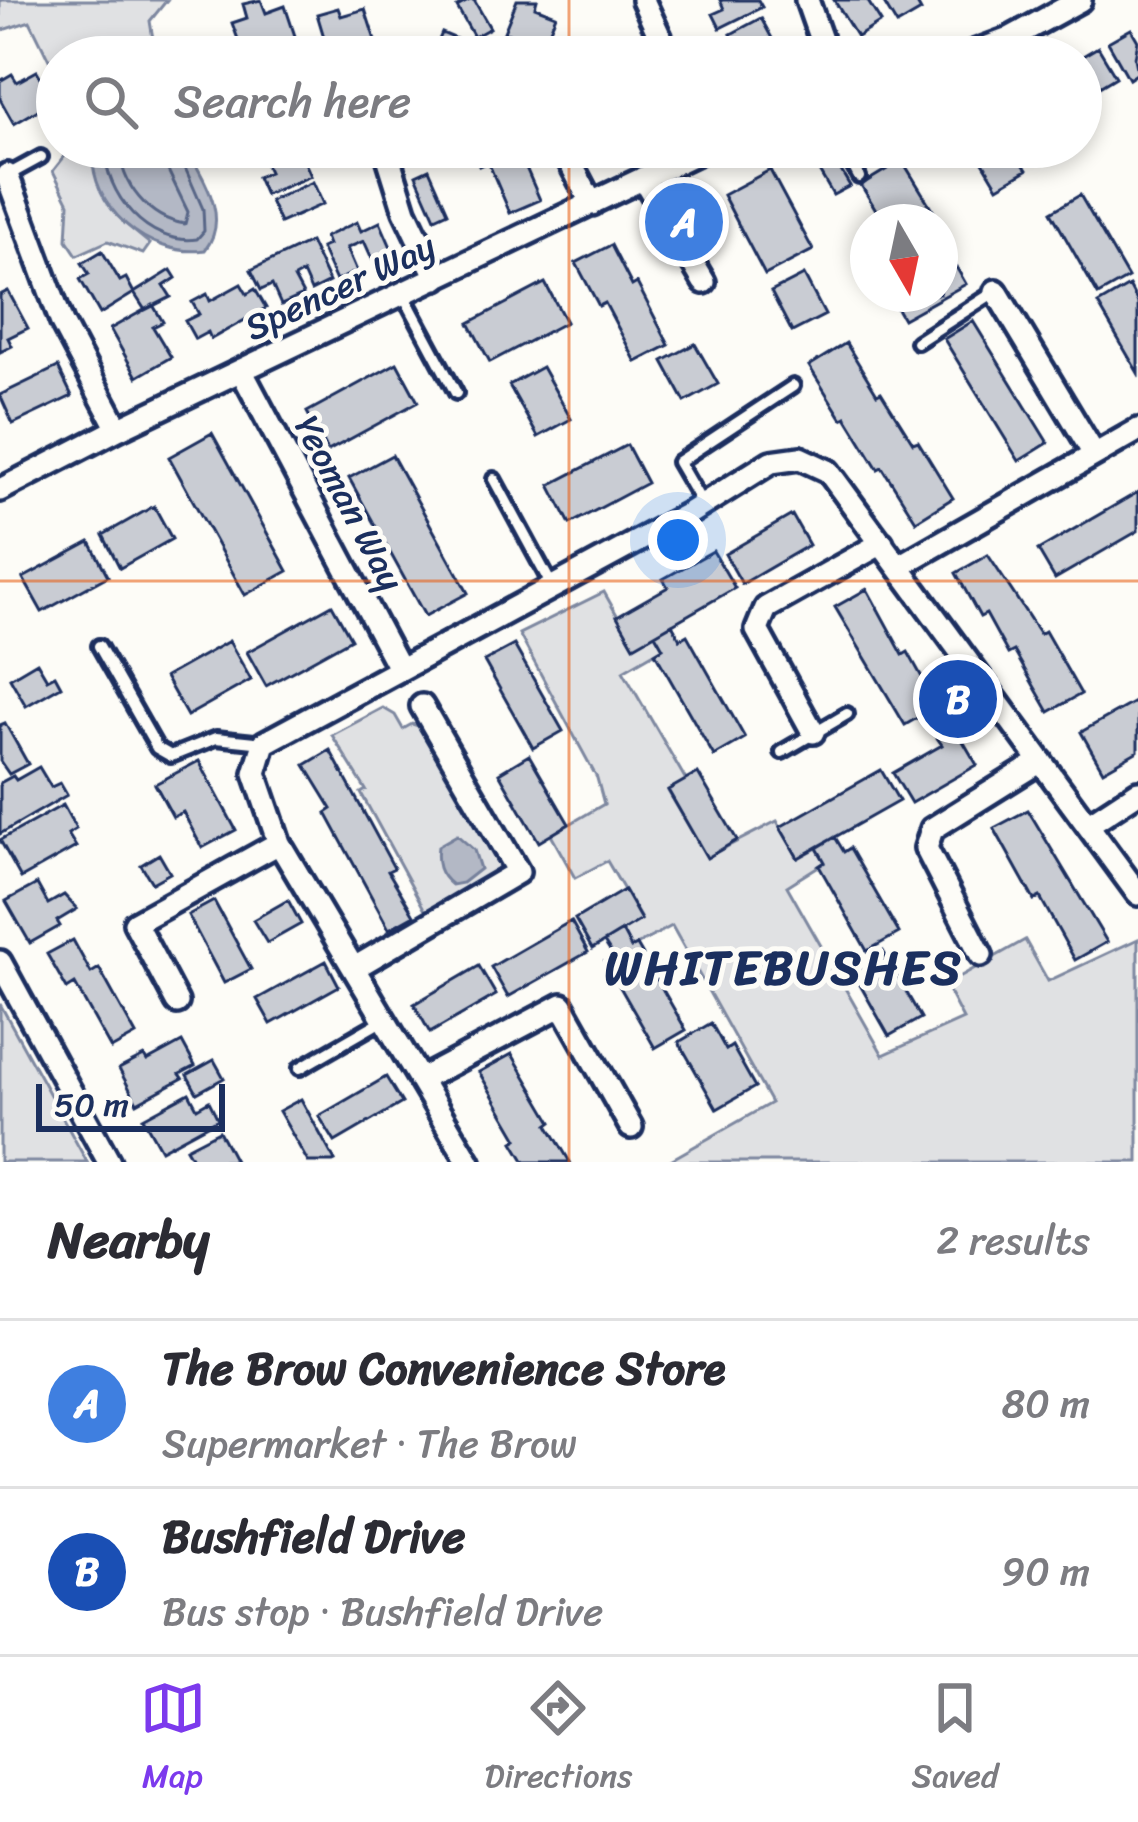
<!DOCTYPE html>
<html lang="en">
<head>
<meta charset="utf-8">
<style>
	body { margin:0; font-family:Sriracha,sans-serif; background:#f7f7f7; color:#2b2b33 }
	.compass { position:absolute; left:850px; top:204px; width:108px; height:108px; border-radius:50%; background:#fff; box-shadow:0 6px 18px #0003; rotate:171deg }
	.scale { position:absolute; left:36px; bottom:30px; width:189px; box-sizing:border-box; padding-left:12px; border:6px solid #1b2f5e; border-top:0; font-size:33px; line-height:42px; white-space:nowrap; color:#1b2f5e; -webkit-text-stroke:9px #fdfcf7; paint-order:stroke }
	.you { position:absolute; left:678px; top:540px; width:42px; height:42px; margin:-30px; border:9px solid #fff; border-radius:50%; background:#1a73e8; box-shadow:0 0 0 18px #1a73e833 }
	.badge { display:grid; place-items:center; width:78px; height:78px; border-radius:50%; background:#7c3aed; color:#fff; font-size:39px; font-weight:700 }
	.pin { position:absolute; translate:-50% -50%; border:6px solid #fff; box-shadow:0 3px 12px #0006 }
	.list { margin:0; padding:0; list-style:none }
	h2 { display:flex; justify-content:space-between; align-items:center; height:156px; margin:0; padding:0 48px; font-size:51px }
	h2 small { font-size:39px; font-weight:400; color:#7c7c81 }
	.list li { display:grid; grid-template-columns:78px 1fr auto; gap:36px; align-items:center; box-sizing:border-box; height:168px; padding:0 48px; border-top:3px solid #e1e1e2 }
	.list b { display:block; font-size:45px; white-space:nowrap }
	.list p { margin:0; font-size:39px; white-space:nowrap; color:#7c7c81 }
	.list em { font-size:39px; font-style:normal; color:#7c7c81 }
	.icon { flex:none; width:66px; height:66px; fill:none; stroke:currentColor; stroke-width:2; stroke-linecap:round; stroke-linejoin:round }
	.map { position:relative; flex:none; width:1138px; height:1162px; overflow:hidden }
	.search { position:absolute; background:#fff; box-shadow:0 6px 18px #0003; left:36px; right:36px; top:36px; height:132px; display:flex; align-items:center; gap:30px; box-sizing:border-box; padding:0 42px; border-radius:66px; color:#7c7c81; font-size:45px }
	.sheet { height:492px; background:#fff }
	nav { display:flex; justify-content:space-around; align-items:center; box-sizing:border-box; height:168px; border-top:3px solid #e1e1e2; background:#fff; font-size:33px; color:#7c7c81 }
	nav a { display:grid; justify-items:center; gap:6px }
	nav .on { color:#7c3aed }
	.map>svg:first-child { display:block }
	.green { fill:#e0e1e3; stroke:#7e88a0; stroke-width:3 }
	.water { fill:#b3b8c5; stroke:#76819c; stroke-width:3 }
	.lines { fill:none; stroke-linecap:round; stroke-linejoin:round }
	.shore { stroke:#586687; stroke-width:3 }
	.building { fill:#c9ccd3; stroke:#1b2f5e; stroke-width:3 }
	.lane-casing { stroke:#1b2f5e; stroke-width:20 }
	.street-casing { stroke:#1b2f5e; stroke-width:30 }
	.lane { stroke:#fdfcf7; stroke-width:10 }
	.street { stroke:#fdfcf7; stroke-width:21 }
	.grid { fill:none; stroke:#e8590c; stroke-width:3; stroke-opacity:0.55 }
	.labels { text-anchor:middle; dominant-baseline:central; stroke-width:10; stroke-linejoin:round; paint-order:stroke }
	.street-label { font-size:36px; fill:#1b2f5e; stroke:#fdfcf7 }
	.district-label { font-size:48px; font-weight:bold; letter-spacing:3px; fill:#1b2f5e; stroke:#fdfcf7 }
</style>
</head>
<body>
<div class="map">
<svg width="1138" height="1162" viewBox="0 0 1138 1162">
	<rect width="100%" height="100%" fill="#fdfcf7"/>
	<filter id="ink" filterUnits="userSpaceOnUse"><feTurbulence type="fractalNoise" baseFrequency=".00833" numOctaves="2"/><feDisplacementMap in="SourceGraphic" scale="24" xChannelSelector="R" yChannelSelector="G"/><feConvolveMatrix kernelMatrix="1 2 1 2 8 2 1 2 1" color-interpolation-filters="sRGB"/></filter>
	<g filter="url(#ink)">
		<path class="green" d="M0 0H167L150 21 156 57H57V76L30 21 0 31Z
			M72 147H93L92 157 123 222 150 244 143 254 108 241 77 255 67 240 69 203 53 171Z
			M604 592 634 645 655 634 663 648 623 671 686 780 668 791 707 857 777 821 798 858 817 848 825 862 787 886 883 1055 963 1019 945 985 1025 940 1048 981 1138 939V1162H667L771 1103 672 926 631 948 622 931 641 919 607 861 575 878 551 835 604 804 597 778 519 634Z
			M383 708 395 715 403 729 412 724 425 728 499 863 497 874 427 914 361 793 366 790 332 735Z
			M0 1004 87 1162H0Z"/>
		<path class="water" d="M93 147H186C203 179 231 217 205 250 149 258 87 207 93 147Z
			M457 835 474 850 480 869 462 883 452 885C438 874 436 863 438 846Z"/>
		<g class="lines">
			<path class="shore" d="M105 147C104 194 148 246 197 239L204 231 203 209 176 147
				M120 147C120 184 149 219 185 224L188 212 163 160 161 147"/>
		</g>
		<path class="building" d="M261 0 266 13 285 6 298 45 262 57H254L251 47 242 50 232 23 247 18 243 4Z
			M470 0H474L490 28 474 37 457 7Z
			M517 0H537L535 7 556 15 542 48 504 32Z
			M720 0H758L762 7 720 28 713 14 724 9Z
			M834 0H867L881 22 857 37Z
			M882 0H915L921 11 897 25Z
			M338 8 341 16 365 9 375 40 329 54 317 14Z
			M761 18 774 42 744 57 731 34Z
			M1131 29 1138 41 1135 58 1138 73 1129 79 1108 42Z
			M442 33 490 53 488 57H446L435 49Z
			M570 37 595 47 598 40 620 49 617 57H562Z
			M1098 47 1116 77 1091 92 1081 76V57Z
			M37 71 45 84 52 80 57 99 14 124 0 99V81L12 74 17 82Z
			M272 147H298L311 176 265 195 257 177 269 172 260 152Z
			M471 147H517L540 200 510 213 488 162 479 166Z
			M805 147H827L850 186 833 195Z
			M974 147H1012L1027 170 998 187Z
			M902 160 940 222H900L893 211 881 218 861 185Z
			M429 169 448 212 435 218 416 175Z
			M770 170 813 250 765 275 723 195Z
			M313 182 323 204 280 223 270 201Z
			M1080 195 1128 278 1098 295 1051 212Z
			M357 222 361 231 380 222 394 254 374 263 364 241 347 248 357 271 336 281 321 248 328 245 325 237Z
			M310 242 329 282 311 291 303 273 294 278 303 295 281 305 272 285 261 290 251 270Z
			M611 245 632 286 637 283 669 345 636 362 605 303 599 306 576 263Z
			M102 251 120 281 126 278 134 293 100 314 80 279 89 274 82 263Z
			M955 265 966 284 903 319 892 300 903 294H940V273Z
			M171 270 176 278 164 286 171 297 145 310 134 293Z
			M804 275 825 315 792 332 771 292Z
			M545 283 566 322 490 362 469 323Z
			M241 284 247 294 255 289 266 308 211 339 208 332 195 339 185 321 199 314 192 302 207 294 210 301Z
			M1129 286 1138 303V373L1098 304Z
			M8 291 28 328 8 338 12 346 0 352V295Z
			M153 305 163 322 153 327 171 357 137 377 110 329Z
			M973 321 1048 443 1019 461 944 339Z
			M846 343 877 394 881 392 913 443 918 441 953 498 916 521 882 467 878 469 846 417 842 419 809 366Z
			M695 344 718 384 685 402 663 361Z
			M397 363 418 402 328 451 307 412Z
			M58 367 72 396 13 424 0 395Z
			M542 367 571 419 538 437 509 385Z
			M212 433 288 571 245 595 169 457Z
			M627 445 647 483 570 524 550 485Z
			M392 455 468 593 425 616 349 478Z
			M1138 492V531L1055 579 1038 550Z
			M154 506 172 539 120 568 103 535Z
			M792 515 809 545 742 584 725 554Z
			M90 542 108 576 42 612 23 578Z
			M713 551 735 588 634 646 617 616 668 587 663 579Z
			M988 555 1040 634 1045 631 1081 694 1049 712 1014 651 1008 654 986 614 980 617 956 573Z
			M867 589 903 655 908 652 938 706 905 725 835 607Z
			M332 605 351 639 266 686 247 652Z
			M672 624 680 639 687 635 745 738 714 756 655 653 663 648 655 634Z
			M229 641 251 680 187 716 165 677Z
			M514 645 563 731 533 748 484 661Z
			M37 662 47 679 55 675 61 686 26 706 10 678Z
			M1138 700V751L1103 771 1081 732Z
			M5 723 28 764 9 774 0 761V725Z
			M953 724 977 765 911 803 893 773 942 745 935 735Z
			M330 750 394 868 388 871 414 915 389 929 326 813 332 809 305 765Z
			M529 755 569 824 539 842 499 773Z
			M199 761 236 830 202 848 183 812 173 817 155 784Z
			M39 767 51 787 60 783 67 795 0 834V783L13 776 16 780Z
			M881 770 899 801 798 858 780 827Z
			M698 773 737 840 707 858 668 790Z
			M63 805 76 829 68 834 76 847 21 878 0 840Z
			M1028 810 1107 942 1075 960 1040 897 1034 900 994 828Z
			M835 837 844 852 850 848 899 933 867 951 819 866 825 862 817 848Z
			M159 854 170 873 152 883 141 865Z
			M37 884 48 904 64 895 77 909 57 921 60 926 30 943 6 901Z
			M624 890 641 920 592 949 575 919Z
			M288 900 301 924 267 943 253 920Z
			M214 901 251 969 224 983 188 915Z
			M571 921 588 952 508 997 491 967Z
			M622 931 631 948 637 945 686 1030 655 1048 605 961 613 956 604 942Z
			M73 940 91 973 99 968 136 1035 111 1049 75 984 67 989 47 954Z
			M883 951 921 1018 889 1036 851 969Z
			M326 961 339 986 271 1024 257 999Z
			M479 966 496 995 430 1033 414 1004Z
			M711 1023 726 1050 732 1046 755 1087 717 1109 679 1042Z
			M182 1042 195 1066 180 1074 183 1078 137 1103 119 1069 144 1056 147 1061Z
			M512 1054 552 1122 548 1125 570 1162H525L513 1142 518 1139 479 1072Z
			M214 1060 224 1078 197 1093 187 1075Z
			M386 1077 402 1103 335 1142 319 1116Z
			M189 1093 197 1108 209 1101 218 1119 161 1150 143 1118Z
			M301 1099 335 1161 333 1162H308L279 1111Z
			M219 1131 235 1161 194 1162 186 1148Z"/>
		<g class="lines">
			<g class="lane-casing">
				<path id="lane" d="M843 147 859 177
					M8 175 41 157
					M403 294 456 393
					M917 342 996 291
					M494 479 552 586
					M703 505 678 462 793 386
					M99 646 157 748 171 756 216 738 264 743
					M782 752 847 714
					M300 1068 385 1019"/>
			</g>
			<g class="street-casing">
				<path id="street" d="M643 0 669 57
					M807 0 827 57
					M961 57 1009 39 1080 0
					M385 147 405 211 437 278
					M562 147 592 204
					M7 175 62 323 118 429
					M643 178 704 282
					M996 291 1094 454
					M241 370 399 668
					M0 490 118 429 709 147
					M900 566 1138 430
					M813 732 757 630 766 608 882 543
					M1089 824 1138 792
					M981 955 926 848 932 829 1041 761
					M0 962 109 1162
					M356 967 518 872 422 706
					M177 1002 135 923 279 843
					M420 1080 562 1005 631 1127
					M469 1162 279 843 255 773 264 743 688 514 771 462 800 458 828 471 1138 894"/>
			</g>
			<use href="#lane" class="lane"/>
			<use href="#street" class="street"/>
		</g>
	</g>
	<path class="grid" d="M569 0V57M569 147V1162M0 581H1138"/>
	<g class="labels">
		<g class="street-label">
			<text transform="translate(340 287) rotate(-25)">Spencer Way</text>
			<text transform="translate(349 503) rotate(62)">Yeoman Way</text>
		</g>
		<g class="district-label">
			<text x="784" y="967">WHITEBUSHES</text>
		</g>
	</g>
</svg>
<svg class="compass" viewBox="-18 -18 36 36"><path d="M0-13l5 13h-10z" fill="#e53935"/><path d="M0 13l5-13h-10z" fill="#7c7c81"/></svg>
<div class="scale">50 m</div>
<div class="you"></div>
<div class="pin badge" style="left:684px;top:222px;background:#3f7fe0">A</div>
<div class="pin badge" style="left:958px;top:699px;background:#1a4fb4">B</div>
<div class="search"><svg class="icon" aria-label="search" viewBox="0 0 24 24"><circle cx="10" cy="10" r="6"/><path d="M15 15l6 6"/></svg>Search here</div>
</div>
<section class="sheet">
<h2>Nearby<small>2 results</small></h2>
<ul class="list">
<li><span class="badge" style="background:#3f7fe0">A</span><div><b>The Brow Convenience Store</b><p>Supermarket · The Brow</p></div><em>80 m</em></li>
<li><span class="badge" style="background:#1a4fb4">B</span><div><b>Bushfield Drive</b><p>Bus stop · Bushfield Drive</p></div><em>90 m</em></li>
</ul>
</section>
<nav>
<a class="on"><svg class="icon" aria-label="map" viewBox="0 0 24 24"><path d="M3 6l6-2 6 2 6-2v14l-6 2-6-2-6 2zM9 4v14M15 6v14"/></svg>Map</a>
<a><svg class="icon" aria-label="directions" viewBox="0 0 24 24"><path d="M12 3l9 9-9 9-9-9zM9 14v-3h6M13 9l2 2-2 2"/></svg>Directions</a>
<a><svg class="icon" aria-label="saved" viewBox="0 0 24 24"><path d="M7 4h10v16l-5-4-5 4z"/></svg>Saved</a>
</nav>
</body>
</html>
